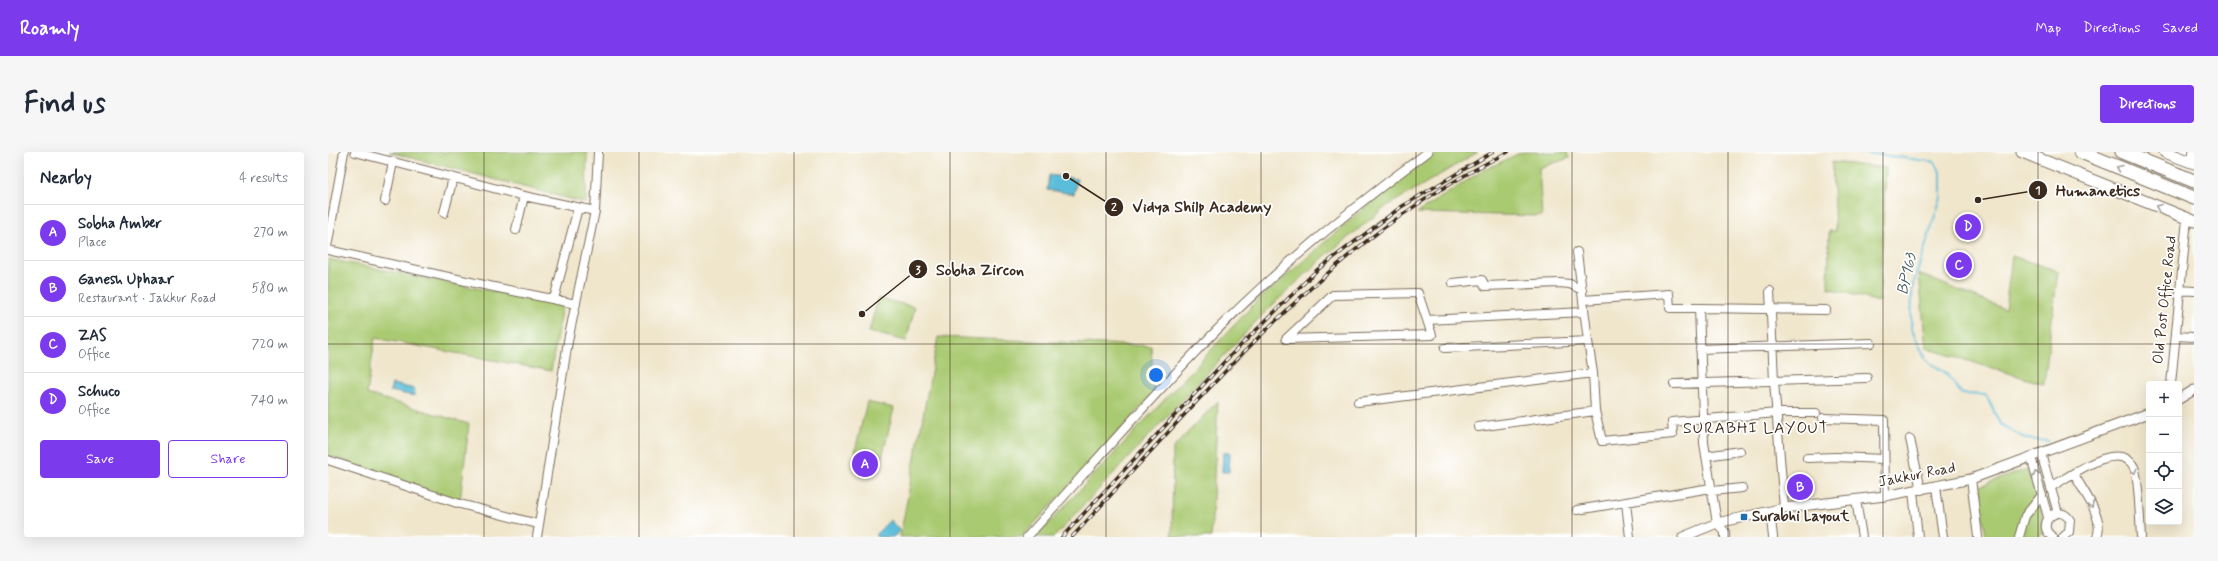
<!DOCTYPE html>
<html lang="en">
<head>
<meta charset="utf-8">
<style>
	body { margin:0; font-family:Mynerve,sans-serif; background:#f6f6f7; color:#1f2937 }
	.controls { position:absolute; right:12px; bottom:12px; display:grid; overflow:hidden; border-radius:4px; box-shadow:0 4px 16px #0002 }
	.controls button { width:36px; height:36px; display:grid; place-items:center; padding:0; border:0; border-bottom:1px solid #e0e1e3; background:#fff; color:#1f2937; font:20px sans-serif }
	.you { position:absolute; left:828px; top:223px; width:14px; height:14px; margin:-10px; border:3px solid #fff; border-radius:50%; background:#1a73e8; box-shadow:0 0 0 6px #1a73e833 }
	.badge { display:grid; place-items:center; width:26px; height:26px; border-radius:50%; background:#7c3aed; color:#fff; font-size:13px; font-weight:700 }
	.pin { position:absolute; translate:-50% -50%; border:2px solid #fff; box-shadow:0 1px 4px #0006 }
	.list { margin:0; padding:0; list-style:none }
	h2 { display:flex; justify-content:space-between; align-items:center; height:52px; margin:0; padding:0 16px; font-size:17px }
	h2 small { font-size:13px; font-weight:400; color:#747a83 }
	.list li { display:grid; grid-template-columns:26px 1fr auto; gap:12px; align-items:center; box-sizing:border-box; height:56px; padding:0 16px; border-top:1px solid #e0e1e3 }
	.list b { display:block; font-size:15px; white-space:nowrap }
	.list p { margin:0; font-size:13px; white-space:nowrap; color:#747a83 }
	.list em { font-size:13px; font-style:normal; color:#747a83 }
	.actions { display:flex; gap:8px; padding:12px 16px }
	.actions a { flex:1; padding:9px 0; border:1px solid #7c3aed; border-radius:4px; text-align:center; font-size:14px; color:#7c3aed }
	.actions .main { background:#7c3aed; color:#fff }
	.icon { flex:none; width:22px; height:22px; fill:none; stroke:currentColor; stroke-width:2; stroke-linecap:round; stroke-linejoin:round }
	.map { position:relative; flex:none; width:1866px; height:385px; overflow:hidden; border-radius:4px }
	header { display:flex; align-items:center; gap:24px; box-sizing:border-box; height:56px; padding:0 20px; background:#7c3aed; color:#fff }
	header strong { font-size:19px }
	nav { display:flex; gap:22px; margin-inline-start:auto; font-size:14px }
	.intro { display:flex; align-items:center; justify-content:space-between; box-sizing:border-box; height:96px; padding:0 24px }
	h1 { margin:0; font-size:28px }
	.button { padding:10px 18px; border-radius:4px; background:#7c3aed; color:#fff; font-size:14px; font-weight:700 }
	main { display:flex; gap:24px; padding:0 24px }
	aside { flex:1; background:#fff; border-radius:4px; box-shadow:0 4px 16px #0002 }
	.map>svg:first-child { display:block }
	.green { fill:#aaca72; stroke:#727a48 }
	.water { fill:#5cbdda; stroke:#4c747c }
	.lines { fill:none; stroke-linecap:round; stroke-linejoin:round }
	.stream { stroke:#5cbdda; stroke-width:2 }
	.minor-casing { stroke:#7a6c5b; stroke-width:10 }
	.tertiary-casing { stroke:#7a6c5b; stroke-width:11 }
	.secondary-casing { stroke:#7a6c5b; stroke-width:13 }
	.trunk-casing { stroke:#7a6c5b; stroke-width:15 }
	.minor { stroke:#fff; stroke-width:8 }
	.tertiary { stroke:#fff; stroke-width:9 }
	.secondary { stroke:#fff; stroke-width:11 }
	.trunk { stroke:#fff; stroke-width:13 }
	.rail-casing { stroke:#3b2a1e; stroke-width:3.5 }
	.rail { stroke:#fff; stroke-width:2; stroke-dasharray:6; stroke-linecap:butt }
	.oneway { stroke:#a79f9a }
	.grid { fill:none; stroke:#3b2a1e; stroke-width:1; stroke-opacity:0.55 }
	.poi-dot { fill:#1f6fb2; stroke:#fff; stroke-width:1.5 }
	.labels { text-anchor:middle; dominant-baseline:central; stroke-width:3.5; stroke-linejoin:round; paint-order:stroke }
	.street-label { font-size:15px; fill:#3b2a1e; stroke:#fff }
	.poi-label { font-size:15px; font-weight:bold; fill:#3b2a1e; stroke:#fff; text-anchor:start }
	.water-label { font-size:16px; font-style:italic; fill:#475d60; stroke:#fff }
	.neighbourhood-label { font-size:16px; letter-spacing:1px; fill:#3b2a1e; stroke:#fff }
	.leader { fill:none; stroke:#3b2a1e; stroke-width:1.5 }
	.callout-dot { fill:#3b2a1e; stroke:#fff; stroke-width:1.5 }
	.mark-label { font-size:12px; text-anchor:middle; font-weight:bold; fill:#fff }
	.callout-label { font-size:16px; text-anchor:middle; font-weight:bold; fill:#3b2a1e; stroke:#fff; stroke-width:3.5; stroke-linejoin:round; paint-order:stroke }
</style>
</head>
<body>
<header>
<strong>Roamly</strong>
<nav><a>Map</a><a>Directions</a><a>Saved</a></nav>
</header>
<div class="intro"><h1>Find us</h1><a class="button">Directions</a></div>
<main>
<aside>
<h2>Nearby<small>4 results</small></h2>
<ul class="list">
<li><span class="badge">A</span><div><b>Sobha Amber</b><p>Place</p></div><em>270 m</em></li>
<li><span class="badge">B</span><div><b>Ganesh Uphaar</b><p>Restaurant · Jakkur Road</p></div><em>580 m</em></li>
<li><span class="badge">C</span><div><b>ZAS</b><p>Office</p></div><em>720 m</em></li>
<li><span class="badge">D</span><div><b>Schuco</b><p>Office</p></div><em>740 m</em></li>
</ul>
<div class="actions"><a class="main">Save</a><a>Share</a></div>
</aside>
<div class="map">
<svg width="1866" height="385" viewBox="0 0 1866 385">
	<rect width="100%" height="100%" fill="#fff"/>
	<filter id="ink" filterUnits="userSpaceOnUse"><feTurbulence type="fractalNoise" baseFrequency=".025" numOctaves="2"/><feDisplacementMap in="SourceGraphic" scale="8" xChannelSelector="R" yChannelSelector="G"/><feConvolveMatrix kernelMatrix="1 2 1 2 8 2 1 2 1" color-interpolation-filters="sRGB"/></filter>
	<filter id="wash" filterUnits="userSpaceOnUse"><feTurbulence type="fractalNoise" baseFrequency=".012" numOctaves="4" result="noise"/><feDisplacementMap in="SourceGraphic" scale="16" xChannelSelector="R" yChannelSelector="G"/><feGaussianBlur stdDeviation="0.9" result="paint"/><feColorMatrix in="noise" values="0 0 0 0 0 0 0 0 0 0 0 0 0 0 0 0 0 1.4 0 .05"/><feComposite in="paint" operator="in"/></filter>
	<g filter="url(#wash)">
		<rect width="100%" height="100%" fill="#f0e6cc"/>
		<path class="green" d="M61 0H259L258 51Z
			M1110 0H1150L1059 54 996 105 936 161 726 385H708L926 152 1053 41Z
			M1194 0H1239L1241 6 1211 16 1214 64 1089 61 1154 19Z
			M1504 10 1558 16 1551 150 1500 136 1501 79H1507Z
			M1684 104 1730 119 1716 232 1598 196 1591 122 1677 157Z
			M0 107 234 153 223 219 47 186 39 242 141 272 132 349 0 303Z
			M550 146 587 155 578 189 541 180Z
			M610 185 823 194 826 241 694 385H572Z
			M890 249 883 385H844L845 296Z
			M539 250 566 256 554 306 527 299Z
			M1699 317C1706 337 1721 364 1711 385H1658L1652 334Z"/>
		<path class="water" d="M721 23 749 27 746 42 719 38Z
			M64 232 87 237 86 244 62 239Z
			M895 301H902L901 320H894Z
			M562 368 572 379 565 385H549L547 383Z"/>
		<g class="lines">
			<path class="stream" d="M1529 0 1607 10 1613 22V45L1584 136 1583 176 1598 208 1618 221 1634 242 1658 243 1672 272 1698 287 1721 289"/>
		</g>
	</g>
	<g filter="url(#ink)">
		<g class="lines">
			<g class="minor-casing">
				<path id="minor" d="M27 0 196 44 267 59
					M1864 10 1865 0
					M57 49 65 10
					M116 61 125 26
					M188 78 196 44
					M0 90 16 0
					M0 98 156 133 248 152
					M1249 100 1260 189 1265 221 1267 259 1274 289 1345 282 1344 270 1449 261H1488
					M1125 131 1154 128 1157 134 1231 131 1242 132 1254 138
					M1852 138 1866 139
					M1442 139 1446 229 1456 356
					M226 147 250 56
					M1255 148 1341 142 1342 156H1371L1376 291 1389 371 1397 380V385
					M1371 156 1498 158
					M1099 168 1090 141 1005 143 958 187 1104 183 1099 168 1256 160
					M1848 184 1866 185
					M1117 196 1260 189
					M1372 197 1543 191
					M1346 232 1539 226
					M1843 232 1859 67
					M1030 250 1265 221
					M1495 266 1556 268 1557 344
					M1150 275 1267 259
					M1582 287 1593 338
					M1713 301 1730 361
					M1378 304 1412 299
					M1703 305 1720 365
					M1479 306 1508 305 1556 307
					M0 308 132 352 210 372
					M1746 322C1755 340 1777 365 1769 385
					M1643 327 1650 385
					M1608 335 1615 385
					M1723 335C1741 325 1791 286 1806 315 1811 324 1812 372 1813 385
					M1384 339 1414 336
					M1585 339 1590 385
					M1528 348 1534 385
					M1298 351 1302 385
					M1249 358 1383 336
					M1442 359 1445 385
					M209 385 240 189 267 59 270 0
					M699 385C760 318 819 249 883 184 950 116 1023 56 1100 0
					M1691 385 1697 364 1714 343
					M1725 385C1706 374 1729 349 1742 368L1741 380 1735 385"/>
			</g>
			<g class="tertiary-casing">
				<path id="tertiary" d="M1851 247 1866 238
					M1355 385 1389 371 1456 356 1557 344 1643 327 1821 261"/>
			</g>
			<g class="secondary-casing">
				<path id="secondary" d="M1694 0 1866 69
					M1837 0 1866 11"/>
			</g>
			<g class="trunk-casing">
				<path id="trunk" d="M1753 0 1866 46
					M1794 0 1866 29"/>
			</g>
			<use href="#minor" class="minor"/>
			<use href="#tertiary" class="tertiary"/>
			<use href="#secondary" class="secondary"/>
			<use href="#trunk" class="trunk"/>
			<g class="rail-casing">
				<path id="rail" d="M734 385 898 208 989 118 1073 55 1165 0
					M744 385C839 283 930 174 1040 88 1083 54 1131 25 1180 0"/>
			</g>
			<use href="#rail" class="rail"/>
		</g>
		<defs><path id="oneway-chevron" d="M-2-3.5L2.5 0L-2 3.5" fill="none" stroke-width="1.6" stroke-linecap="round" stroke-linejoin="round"/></defs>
		<g class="oneway">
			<use href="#oneway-chevron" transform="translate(1791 16) rotate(-158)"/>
			<use href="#oneway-chevron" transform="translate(1830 55) rotate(-158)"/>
			<use href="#oneway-chevron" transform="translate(1806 319) rotate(76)"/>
			<use href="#oneway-chevron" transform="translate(1708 322) rotate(-107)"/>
			<use href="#oneway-chevron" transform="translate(1763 353) rotate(61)"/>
		</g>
	</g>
	<path class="grid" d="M156 0V385M311 0V385M466 0V385M622 0V385M778 0V385M933 0V385M1088 0V385M1244 0V385M1400 0V385M1555 0V385M1710 0V385M0 192H1866"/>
	<rect class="poi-dot" x="1412" y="361" width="8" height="8" rx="2"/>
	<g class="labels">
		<g class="street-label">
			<text transform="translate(1837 148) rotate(-84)">Old Post Office Road</text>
			<text transform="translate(1589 323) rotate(-11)">Jakkur Road</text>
		</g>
		<g class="poi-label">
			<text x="1424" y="365">Surabhi Layout</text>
		</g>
		<g class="water-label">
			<text transform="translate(1579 122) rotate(-77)">BP163</text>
		</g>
		<g class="neighbourhood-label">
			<text x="1428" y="276">SURABHI LAYOUT</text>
		</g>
	</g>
	<path class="leader" d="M1650 48L1710 38M738 24L786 55M534 162L590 117"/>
	<g class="callout-dot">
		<circle cx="1650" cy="48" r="4"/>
		<circle cx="738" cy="24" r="4"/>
		<circle cx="534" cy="162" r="4"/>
		<circle cx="1710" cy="38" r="10"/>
		<circle cx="786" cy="55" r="10"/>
		<circle cx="590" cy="117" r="10"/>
	</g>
	<g class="mark-label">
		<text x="1710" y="42">1</text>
		<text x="786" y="59">2</text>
		<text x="590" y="122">3</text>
	</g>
	<g class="callout-label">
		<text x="1770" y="44">Humanetics</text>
		<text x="874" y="60">Vidya Shilp Academy</text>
		<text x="652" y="123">Sobha Zircon</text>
	</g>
</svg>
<div class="controls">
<button>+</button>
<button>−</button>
<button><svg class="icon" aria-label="locate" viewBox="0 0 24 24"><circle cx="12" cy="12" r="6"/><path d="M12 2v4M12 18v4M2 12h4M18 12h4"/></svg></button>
<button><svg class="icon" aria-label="layers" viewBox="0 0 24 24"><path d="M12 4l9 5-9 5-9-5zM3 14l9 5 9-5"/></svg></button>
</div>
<div class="you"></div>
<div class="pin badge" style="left:537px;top:312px">A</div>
<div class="pin badge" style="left:1472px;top:335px">B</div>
<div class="pin badge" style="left:1631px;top:113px">C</div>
<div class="pin badge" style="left:1640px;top:75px">D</div>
</div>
</main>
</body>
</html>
